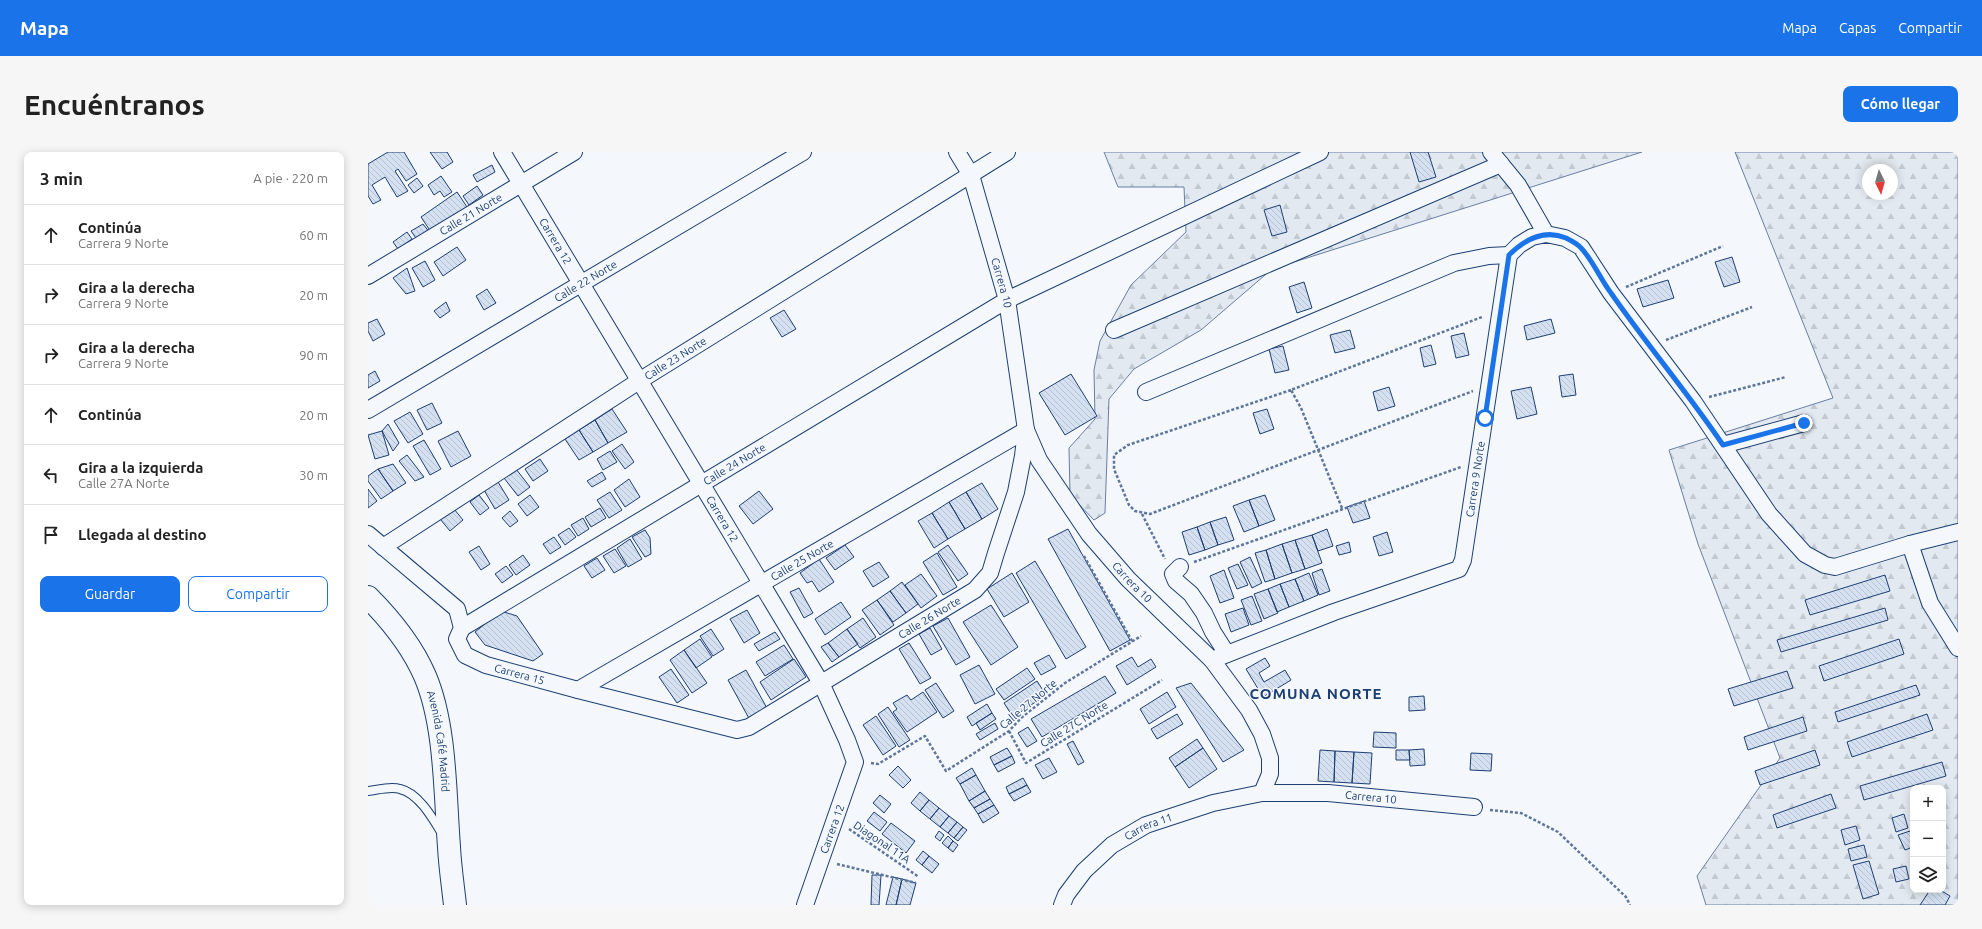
<!DOCTYPE html>
<html lang="es">
<head>
<meta charset="utf-8">
<style>
	body { margin:0; font-family:Ubuntu,sans-serif; background:#f6f6f6; color:#222 }
	.controls { position:absolute; right:12px; bottom:12px; display:grid; overflow:hidden; border-radius:8px; box-shadow:0 2px 10px #0003 }
	.controls button { width:36px; height:36px; display:grid; place-items:center; padding:0; border:0; border-bottom:1px solid #e0e0e0; background:#fff; color:#222; font:20px sans-serif }
	.compass { position:absolute; left:1494px; top:12px; width:36px; height:36px; border-radius:50%; background:#fff; box-shadow:0 2px 10px #0003; rotate:175deg }
	.stop { position:absolute; width:12px; height:12px; margin:-9px; border:3px solid #1a73e8; border-radius:50%; background:#fff }
	.stop.end { background:#1a73e8; border-color:#fff; box-shadow:0 1px 4px #0008 }
	.list { margin:0; padding:0; list-style:none }
	h2 { display:flex; justify-content:space-between; align-items:center; height:52px; margin:0; padding:0 16px; font-size:17px }
	h2 small { font-size:13px; font-weight:400; color:#767676 }
	.list li { display:grid; grid-template-columns:26px 1fr auto; gap:12px; align-items:center; box-sizing:border-box; height:60px; padding:0 16px; border-top:1px solid #e0e0e0 }
	.list b { display:block; font-size:15px; white-space:nowrap }
	.list p { margin:0; font-size:13px; white-space:nowrap; color:#767676 }
	.list em { font-size:13px; font-style:normal; color:#767676 }
	.actions { display:flex; gap:8px; padding:12px 16px }
	.actions a { flex:1; padding:9px 0; border:1px solid #1a73e8; border-radius:8px; text-align:center; font-size:14px; color:#1a73e8 }
	.actions .main { background:#1a73e8; color:#fff }
	.icon { flex:none; width:22px; height:22px; fill:none; stroke:currentColor; stroke-width:2; stroke-linecap:round; stroke-linejoin:round }
	.map { position:relative; flex:none; width:1590px; height:753px; overflow:hidden; border-radius:8px }
	header { display:flex; align-items:center; gap:24px; box-sizing:border-box; height:56px; padding:0 20px; background:#1a73e8; color:#fff }
	header strong { font-size:19px }
	nav { display:flex; gap:22px; margin-inline-start:auto; font-size:14px }
	.intro { display:flex; align-items:center; justify-content:space-between; box-sizing:border-box; height:96px; padding:0 24px }
	h1 { margin:0; font-size:28px }
	.button { padding:10px 18px; border-radius:8px; background:#1a73e8; color:#fff; font-size:14px; font-weight:700 }
	main { display:flex; gap:24px; padding:0 24px }
	aside { flex:1; background:#fff; border-radius:8px; box-shadow:0 2px 10px #0003 }
	.map>svg:first-child { display:block }
	.forest { fill:url(#forest-firs); stroke:#687fa3; fill-rule:evenodd }
	.building { fill:url(#building-back-hatch); stroke:#1d3f73 }
	.lines { fill:none; stroke-linecap:round; stroke-linejoin:round }
	.lane-casing { stroke:#1d3f73; stroke-width:10 }
	.street-casing { stroke:#1d3f73; stroke-width:18 }
	.secondary-casing { stroke:#1d3f73; stroke-width:24 }
	.path { stroke:#5e769c; stroke-width:2.5; stroke-dasharray:3 2; stroke-linecap:butt }
	.lane { stroke:#f4f7fb; stroke-width:8 }
	.street { stroke:#f4f7fb; stroke-width:16 }
	.secondary { stroke:#f4f7fb; stroke-width:22 }
	.route { stroke:#1a73e8; stroke-width:5 }
	.labels { text-anchor:middle; dominant-baseline:central; stroke-width:3; stroke-linejoin:round; paint-order:stroke }
	.street-label { font-size:11px; fill:#1d3f73; stroke:#f4f7fb }
	.district-label { font-size:15px; font-weight:bold; letter-spacing:1px; fill:#1d3f73; stroke:#f4f7fb }
</style>
</head>
<body>
<header>
<strong>Mapa</strong>
<nav><a>Mapa</a><a>Capas</a><a>Compartir</a></nav>
</header>
<div class="intro"><h1>Encuéntranos</h1><a class="button">Cómo llegar</a></div>
<main>
<aside>
<h2>3 min<small>A pie · 220 m</small></h2>
<ul class="list">
<li><svg class="icon" aria-label="ahead" viewBox="0 0 24 24"><path d="M12 20V5M6 11l6-6 6 6"/></svg><div><b>Continúa</b><p>Carrera 9 Norte</p></div><em>60 m</em></li>
<li><svg class="icon" aria-label="right" viewBox="0 0 24 24"><path d="M7 20v-9h11M14 6l5 5-5 5"/></svg><div><b>Gira a la derecha</b><p>Carrera 9 Norte</p></div><em>20 m</em></li>
<li><svg class="icon" aria-label="right" viewBox="0 0 24 24"><path d="M7 20v-9h11M14 6l5 5-5 5"/></svg><div><b>Gira a la derecha</b><p>Carrera 9 Norte</p></div><em>90 m</em></li>
<li><svg class="icon" aria-label="ahead" viewBox="0 0 24 24"><path d="M12 20V5M6 11l6-6 6 6"/></svg><div><b>Continúa</b></div><em>20 m</em></li>
<li><svg class="icon" aria-label="left" viewBox="0 0 24 24"><path d="M17 20v-9H6M10 6l-5 5 5 5"/></svg><div><b>Gira a la izquierda</b><p>Calle 27A Norte</p></div><em>30 m</em></li>
<li><svg class="icon" aria-label="arrive" viewBox="0 0 24 24"><path d="M6 21V4h12l-3 4 3 4H6"/></svg><div><b>Llegada al destino</b></div></li>
</ul>
<div class="actions"><a class="main">Guardar</a><a>Compartir</a></div>
</aside>
<div class="map">
<svg width="1590" height="753" viewBox="0 0 1590 753">
	<defs>
		<pattern id="forest-firs" width="22" height="20" patternUnits="userSpaceOnUse"><rect width="22" height="20" fill="#e3e9f0"/><path d="M5 1l3.5 6h-7zM16 11l3.5 6h-7z" fill="#c2c9d1"/></pattern>
		<pattern id="building-back-hatch" width="6" height="6" patternUnits="userSpaceOnUse"><rect width="6" height="6" fill="#d5e0f0"/><path d="M-1 5l2 2M0 0l6 6M5-1l2 2" fill="none" stroke="#b6c1d1"/></pattern>
	</defs>
	<rect width="100%" height="100%" fill="#f4f7fb"/>
	<path class="forest" d="M736 0H1274L904 117 833 178 766 217 741 247 737 361 726 368 702 343 701 296 727 267 726 218 732 189 763 133 818 80 816 35H750Z
		M1367 0H1590V753H1338L1329 724 1412 606 1330 392 1301 298 1465 246ZM1500 18H1524V42H1500ZM1545 636H1575V738H1545Z"/>
	<path class="building" d="M20 0H36L49 22 38 29 30 17 27 19 40 39 29 45 17 25 4 33 13 48 5 52 0 44V12Z
		M62 0H79L85 10 74 17Z
		M1042 0H1060L1068 25 1051 30Z
		M124 13 127 20 109 30 105 23Z
		M73 24 84 40 76 45 72 39 66 43 60 33Z
		M49 26 55 34 46 41 40 33Z
		M109 34 115 43 101 53 95 44Z
		M89 40 99 55 63 80 53 65Z
		M912 53 919 80 904 84 896 58Z
		M55 72 62 81 50 89 43 79Z
		M39 80 44 87 30 97 25 90Z
		M89 95 98 108 75 124 66 110Z
		M1364 105 1372 130 1356 135 1347 110Z
		M57 109 67 128 55 135 44 116Z
		M39 116 47 139 38 142 25 126Z
		M1300 128 1306 146 1275 155 1269 137Z
		M936 130 944 156 929 161 921 135Z
		M119 137 128 151 116 158 108 144Z
		M78 150 82 159 72 166 66 159Z
		M416 158 428 177 414 185 402 166Z
		M9 167 17 182 5 189 0 179V171Z
		M1183 167 1187 181 1159 188 1156 174Z
		M982 178 987 196 967 201 962 183Z
		M1096 181 1101 203 1088 206 1083 184Z
		M1063 193 1068 212 1056 215 1052 196Z
		M915 194 921 218 907 221 901 197Z
		M7 219 12 229 0 236V223Z
		M703 222 729 264 697 283 671 241Z
		M1205 222 1208 243 1194 245 1191 224Z
		M1021 235 1027 254 1010 259 1005 240Z
		M1163 235 1169 262 1149 267 1143 239Z
		M64 251 74 271 59 278 49 258Z
		M244 257 259 280 240 291 227 268Z
		M899 257 906 277 892 282 885 261Z
		M42 260 55 282 40 291 26 269Z
		M227 268 240 291 225 300 211 278Z
		M20 272 31 291 25 299 14 279Z
		M211 278 225 300 211 308 197 287Z
		M14 279 21 303 7 307 0 283Z
		M90 279 103 304 83 315 70 289Z
		M56 288 73 317 62 323 45 294Z
		M254 292 266 310 257 317 244 299Z
		M242 299 249 310 235 318 229 307Z
		M39 303 56 325 47 329 31 309Z
		M172 307 180 319 165 329 157 317Z
		M25 312 38 331 25 339 10 317Z
		M10 317 25 339 13 347 0 329V324Z
		M148 317 162 335 150 344 136 326Z
		M234 320 238 327 224 335 219 329Z
		M261 327 272 345 257 355 246 338Z
		M130 330 141 348 127 357 116 338Z
		M614 331 630 357 614 367 598 340Z
		M0 337 9 349 0 356Z
		M391 339 405 357 385 372 371 354Z
		M242 340 254 358 241 366 229 348Z
		M598 340 614 367 597 377 581 350Z
		M111 343 121 356 112 363 102 350Z
		M162 343 171 355 159 364 150 352Z
		M897 343 907 368 891 374 881 348Z
		M881 348 891 374 876 380 865 354Z
		M996 349 1002 366 985 371 979 355Z
		M581 350 597 377 580 387 564 361Z
		M232 356 238 366 223 375 217 365Z
		M86 357 95 368 82 379 72 367Z
		M142 359 150 369 142 375 134 366Z
		M564 361 580 387 566 396 550 369Z
		M858 365 866 388 850 393 842 370Z
		M215 366 221 377 210 384 203 373Z
		M842 370 850 393 837 398 829 375Z
		M829 375 837 398 821 403 814 380Z
		M201 376 208 385 197 393 190 383Z
		M700 377 762 488 742 499 680 387Z
		M959 377 965 394 950 399 944 383Z
		M277 378 282 386 283 402 277 405 264 385Z
		M1019 380 1025 400 1011 404 1005 385Z
		M944 383 954 411 937 417 927 388Z
		M186 385 193 395 182 402 175 392Z
		M262 387 274 407 260 415 249 396Z
		M927 388 937 417 924 421 914 392Z
		M981 390 983 400 971 403 968 394Z
		M914 392 924 421 907 427 898 398Z
		M477 393 486 405 467 418 458 406Z
		M580 393 600 422 590 429 570 400Z
		M111 394 122 412 113 418 101 400Z
		M247 397 258 414 246 421 235 404Z
		M898 398 907 427 897 430 887 401Z
		M569 401 589 435 575 443 555 410Z
		M155 403 162 413 148 423 141 413Z
		M882 405 894 431 884 436 872 410Z
		M229 406 237 418 224 426 216 414Z
		M451 407 466 430 451 440 444 429 439 431 432 421Z
		M667 409 718 495 698 507 648 421Z
		M511 410 521 425 505 435 495 419Z
		M870 412 880 433 869 437 860 416Z
		M138 414 145 423 134 431 127 422Z
		M954 417 962 439 951 443 944 421Z
		M856 418 866 446 852 451 842 424Z
		M644 421 661 450 636 465 619 437Z
		M941 421 950 443 936 449 927 427Z
		M553 422 569 444 553 456 537 433Z
		M1517 423 1522 439 1442 463 1437 448Z
		M927 427 936 449 921 455 912 432Z
		M534 430 550 452 538 461 522 439Z
		M912 432 921 455 909 460 900 437Z
		M431 436 445 461 436 466 422 440Z
		M900 437 910 461 896 467 886 442Z
		M522 439 538 461 525 470 509 448Z
		M884 444 894 469 883 473 873 448Z
		M509 448 526 473 512 483 494 458Z
		M473 450 483 465 457 483 447 467Z
		M623 453 650 495 623 513 595 470Z
		M875 456 881 473 863 480 857 462Z
		M1517 456 1520 468 1413 500 1409 488Z
		M379 458 392 481 376 491 362 467Z
		M133 459 149 464 175 502 165 509 117 493 107 480Z
		M495 466 508 485 492 496 479 477Z
		M580 466 602 505 588 513 565 474Z
		M562 476 574 497 563 503 551 482Z
		M343 477 356 497 345 504 332 484Z
		M479 477 490 492 471 505 460 491Z
		M407 480 412 487 391 499 386 492Z
		M332 487 344 505 328 516 316 498Z
		M1531 487 1536 502 1456 529 1451 514Z
		M460 491 471 505 464 510 453 495Z
		M541 491 563 526 552 532 531 497Z
		M416 493 425 507 397 524 388 510Z
		M316 498 339 531 324 541 302 508Z
		M681 503 688 515 673 523 666 511Z
		M764 505 770 515 783 507 788 515 759 533 748 514Z
		M897 506 902 514 891 521 896 530 917 518 923 528 895 545 878 517Z
		M426 507 438 525 403 548 392 530Z
		M611 513 627 542 607 552 592 523Z
		M659 516 667 527 636 548 628 537Z
		M303 517 321 543 309 551 291 525Z
		M378 518 401 560 383 570 360 528Z
		M1419 519 1425 536 1366 554 1360 537Z
		M737 524 748 541 674 585 663 567Z
		M669 529 678 543 645 565 636 551Z
		M568 531 586 559 575 566 557 538Z
		M823 531 876 598 855 610 808 536Z
		M1548 533 1552 543 1470 570 1467 560Z
		M555 540 569 560 539 580 525 560 529 557 525 551 539 543 543 548Z
		M799 540 808 555 781 572 772 557Z
		M1056 544 1057 558 1041 559V545Z
		M619 552 624 561 604 574 599 565Z
		M520 555 542 588 531 595 510 562Z
		M624 561 628 567 612 578 608 571Z
		M809 562 815 572 789 587 783 577Z
		M1559 562 1565 578 1484 605 1479 590Z
		M508 564 528 594 515 603 495 573Z
		M1435 565 1439 579 1380 598 1376 585Z
		M627 571 630 577 612 588 608 582Z
		M660 575 669 589 659 595 650 581Z
		M1006 580 1028 581V596L1005 595Z
		M829 587 835 596 807 615 801 606Z
		M705 589 716 610 710 613 699 592Z
		M639 596 644 604 626 613 622 605Z
		M835 596 849 617 821 636 807 615Z
		M1056 597 1057 613 1042 614 1041 598Z
		M952 598 967 599 966 630 950 629Z
		M1028 598H1041L1042 608H1028Z
		M1447 598 1452 613 1392 633 1387 619Z
		M967 599 986 600 984 631 966 630Z
		M986 600 1004 601 1002 632 984 631Z
		M1103 601 1124 602 1123 619 1102 618Z
		M644 604 647 611 630 620 626 613Z
		M681 606 689 620 675 627 667 613Z
		M1574 610 1578 624 1496 648 1492 634Z
		M530 614 543 628 535 636 521 623Z
		M604 616 608 623 592 632 588 626Z
		M608 623 617 639 601 649 592 632Z
		M655 626 659 633 641 642 638 635Z
		M659 633 663 640 646 649 641 642Z
		M617 639 622 647 606 656 601 649Z
		M552 640 561 648 552 659 543 651Z
		M1463 642 1468 656 1409 676 1405 663Z
		M512 643 523 652 516 661 505 651Z
		M622 647 626 653 610 662 606 656Z
		M561 648 571 656 562 667 552 659Z
		M626 653 631 661 615 671 610 662Z
		M571 656 581 664 572 675 562 667Z
		M506 660 519 670 512 679 499 669Z
		M1536 662 1540 676 1528 680 1524 666Z
		M581 664 589 670 580 681 572 675Z
		M589 670 595 675 586 686 580 681Z
		M523 671 547 689 538 701 514 682Z
		M1488 674 1492 688 1477 693 1473 678Z
		M595 675 599 678 590 689 586 686Z
		M571 679 576 683 572 689 567 685Z
		M1542 679 1545 685V695L1537 698 1530 683Z
		M580 684 585 689 580 696 574 691Z
		M585 689 590 693 585 700 580 696Z
		M1496 693 1499 705 1483 709 1480 697Z
		M555 699 561 704 554 713 548 708Z
		M561 704 571 712 564 721 554 713Z
		M1501 709 1511 742 1495 747 1485 713Z
		M1538 714 1541 727 1528 730 1525 717Z
		M504 723H513L511 753H503Z
		M525 725 534 727 528 753H518Z
		M534 727 548 731 542 753H528Z
		M1562 738H1572L1582 744 1577 753H1552Z"/>
	<g class="lines">
		<g class="lane-casing">
			<path id="lane" d="M0 639C10 638 22 634 32 637 50 641 64 665 73 680"/>
		</g>
		<g class="street-casing">
			<g id="street">
				<path id="s1" d="M134 0 453 531 479 588 487 610 437 753"/>
				<path id="s2" d="M589 0 603 23 639 148 658 278 671 308 721 382 760 427 844 508 881 558 894 582 902 606V622L894 641"/>
				<path d="M1123 0 1150 33 1178 82"/>
				<path id="s3" d="M0 124 206 0"/>
				<path d="M746 178 1133 12"/>
				<path d="M778 240 1086 111 1121 104 1141 103"/>
				<path id="s4" d="M0 258 435 0"/>
				<path d="M1355 293 1436 271"/>
				<path id="s5" d="M0 382 89 457 94 476 89 487 97 503 118 513 210 538 369 578 381 575 607 438 622 421 628 401 648 340 655 304 658 278"/>
				<path d="M1542 392 1562 451 1590 496"/>
				<path id="s6" d="M15 395 271 229 639 0"/>
				<path d="M812 415 805 422 808 429 823 442 836 461 845 480 859 502"/>
				<path id="s7" d="M94 476 639 148 952 0"/>
				<path id="s8" d="M844 508 966 460 1091 417 1095 408 1141 103 1151 93 1164 85 1178 82 1197 86 1213 95 1243 141 1325 249 1401 362 1437 402 1457 413 1467 415 1542 392 1590 380"/>
				<path id="s9" d="M210 538 658 278"/>
				<path id="s10" d="M694 753 698 743 716 719 744 693 778 673 845 651 894 641H960L1106 655"/>
			</g>
		</g>
		<g class="secondary-casing">
			<g id="secondary">
				<path id="s11" d="M0 445C23 468 44 494 57 524 78 573 77 643 81 695 82 715 85 734 87 753"/>
			</g>
		</g>
		<path class="path" d="M1258 135 1355 94
			M1298 188 1384 155
			M923 238 760 293 746 303V317L761 353 767 359 782 362 1105 239
			M1341 245 1418 225
			M974 356 933 256 923 238 1114 165
			M774 362 797 407
			M716 404 764 489
			M826 410 1093 315
			M641 579 658 611 794 528
			M503 611 510 612 557 584 578 619 641 579 653 566 697 531 773 484
			M1122 658 1153 661 1190 680 1258 745 1262 753
			M481 677 551 725
			M469 712 548 731"/>
		<use href="#lane" class="lane"/>
		<use href="#street" class="street"/>
		<use href="#secondary" class="secondary"/>
	</g>
	<g class="lines">
		<path class="route" d="M1117 266 1141 103C1156 88 1176 77 1198 86 1202 88 1210 92 1213 96 1224 107 1233 128 1243 141 1279 193 1320 241 1355 293L1436 271"/>
	</g>
	<g class="labels">
		<g class="street-label">
			<text stroke="none"><textPath href="#s3" startOffset="120">Calle 21 Norte</textPath></text>
			<text stroke="none"><textPath href="#s1" startOffset="104">Carrera 12</textPath></text>
			<text stroke="none"><textPath href="#s4" startOffset="253">Calle 22 Norte</textPath></text>
			<text stroke="none"><textPath href="#s2" startOffset="139">Carrera 10</textPath></text>
			<text stroke="none"><textPath href="#s6" startOffset="348">Calle 23 Norte</textPath></text>
			<text stroke="none"><textPath href="#s7" startOffset="318">Calle 24 Norte</textPath></text>
			<text stroke="none"><textPath href="#s8" startOffset="355">Carrera 9 Norte</textPath></text>
			<text stroke="none"><textPath href="#s1" startOffset="428">Carrera 12</textPath></text>
			<text stroke="none"><textPath href="#s9" startOffset="259">Calle 25 Norte</textPath></text>
			<text stroke="none"><textPath href="#s2" startOffset="475">Carrera 10</textPath></text>
			<text stroke="none"><textPath href="#s5" startOffset="672">Calle 26 Norte</textPath></text>
			<text stroke="none"><textPath href="#s5" startOffset="224">Carrera 15</textPath></text>
			<text transform="translate(660 552) rotate(-40)">Calle 27 Norte</text>
			<text transform="translate(706 572) rotate(-32)">Calle 27C Norte</text>
			<text stroke="none"><textPath href="#s11" startOffset="165">Avenida Café Madrid</textPath></text>
			<text stroke="none"><textPath href="#s10" startOffset="348">Carrera 10</textPath></text>
			<text stroke="none"><textPath href="#s10" startOffset="120">Carrera 11</textPath></text>
			<text transform="translate(464 677) rotate(-70)">Carrera 12</text>
			<text transform="translate(514 690) rotate(34)">Diagonal 11A</text>
		</g>
		<g class="district-label">
			<text x="948" y="541">COMUNA NORTE</text>
		</g>
	</g>
</svg>
<div class="controls">
<button>+</button>
<button>−</button>
<button><svg class="icon" aria-label="layers" viewBox="0 0 24 24"><path d="M12 4l9 5-9 5-9-5zM3 14l9 5 9-5"/></svg></button>
</div>
<svg class="compass" viewBox="-18 -18 36 36"><path d="M0-13l5 13h-10z" fill="#e53935"/><path d="M0 13l5-13h-10z" fill="#767676"/></svg>
<div class="stop" style="left:1117px;top:266px"></div>
<div class="stop end" style="left:1436px;top:271px"></div>
</div>
</main>
</body>
</html>
